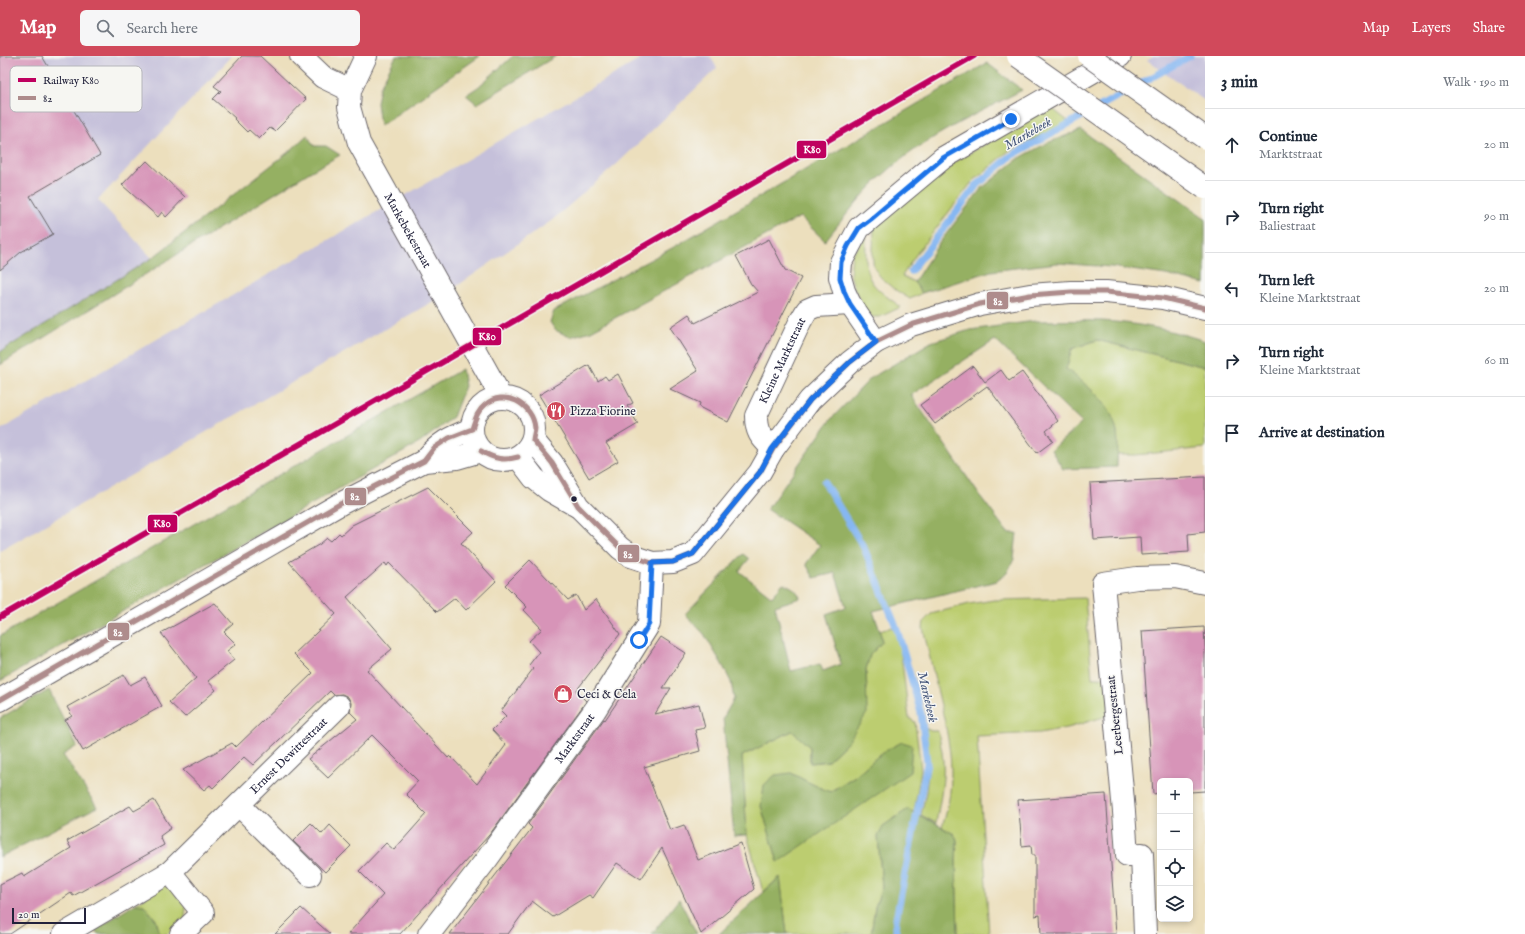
<!DOCTYPE html>
<html lang="en">
<head>
<meta charset="utf-8">
<style>
	body { margin:0; font-family:"IM FELL English",serif; background:#f6f6f7; color:#1f2937 }
	.controls { position:absolute; right:12px; bottom:12px; display:grid; overflow:hidden; border-radius:6px; box-shadow:0 2px 6px #0003 }
	.controls button { width:36px; height:36px; display:grid; place-items:center; padding:0; border:0; border-bottom:1px solid #e0e1e3; background:#fff; color:#1f2937; font:20px sans-serif }
	.scale { position:absolute; left:12px; bottom:10px; width:74px; box-sizing:border-box; padding-left:4px; border:2px solid #22223b; border-top:0; font-size:11px; line-height:14px; white-space:nowrap; color:#22223b; -webkit-text-stroke:3px #f6f6f2; paint-order:stroke }
	.stop { position:absolute; width:12px; height:12px; margin:-9px; border:3px solid #1a73e8; border-radius:50%; background:#fff }
	.stop.end { background:#1a73e8; border-color:#fff; box-shadow:0 1px 4px #0008 }
	.list { margin:0; padding:0; list-style:none }
	h2 { display:flex; justify-content:space-between; align-items:center; height:52px; margin:0; padding:0 16px; font-size:17px }
	h2 small { font-size:13px; font-weight:400; color:#747a83 }
	.list li { display:grid; grid-template-columns:26px 1fr auto; gap:12px; align-items:center; box-sizing:border-box; height:72px; padding:0 16px; border-top:1px solid #e0e1e3 }
	.list b { display:block; font-size:15px; white-space:nowrap }
	.list p { margin:0; font-size:13px; white-space:nowrap; color:#747a83 }
	.list em { font-size:13px; font-style:normal; color:#747a83 }
	.icon { flex:none; width:22px; height:22px; fill:none; stroke:currentColor; stroke-width:2; stroke-linecap:round; stroke-linejoin:round }
	.map { position:relative; flex:none; width:1205px; height:878px; overflow:hidden }
	header { display:flex; align-items:center; gap:24px; box-sizing:border-box; height:56px; padding:0 20px; background:#d1495b; color:#fff }
	header strong { font-size:19px }
	nav { display:flex; gap:22px; margin-inline-start:auto; font-size:14px }
	.search { width:280px; height:36px; background:#f6f6f7; display:flex; align-items:center; gap:10px; box-sizing:border-box; padding:0 14px; border-radius:6px; color:#747a83; font-size:15px }
	main { display:flex }
	aside { flex:1; background:#fff }
	.map>svg:first-child { display:block }
	.industrial { fill:#c5c0da }
	.green { fill:#bccd6f; stroke:#6f7855; fill-rule:evenodd }
	.forest { fill:#95b062; stroke:#5c694e }
	.lines { fill:none; stroke-linecap:round; stroke-linejoin:round }
	.stream { stroke:#86b7f2; stroke-width:7 }
	.building { fill:#d794b8 }
	.minor-casing { stroke:#696468; stroke-width:24 }
	.minor { stroke:#fff; stroke-width:22 }
	.highway-bridge-casing { stroke:#696468; stroke-width:24; stroke-linecap:butt }
	.highway-bridge { stroke:#fff; stroke-width:22 }
	.bus-1-casing { stroke:#f6f6f2; stroke-width:8 }
	.bus-1 { stroke:#ae8c8c; stroke-width:5 }
	.rail-1-casing { stroke:#f6f6f2; stroke-width:9 }
	.rail-1 { stroke:#bf005f; stroke-width:6 }
	.route { stroke:#1a73e8; stroke-width:5 }
	.bus-dot { fill:#22223b; stroke:#f6f6f2; stroke-width:1.5 }
	.labels { text-anchor:middle; dominant-baseline:central; stroke-width:3; stroke-linejoin:round; paint-order:stroke }
	.street-label { font-size:12px; fill:#22223b; stroke:#f6f6f2 }
	.poi-label { font-size:12px; fill:#22223b; stroke:#f6f6f2; text-anchor:start }
	.water-label { font-size:13px; font-style:italic; fill:#45567b; stroke:#f6f6f2 }
	.key { fill:#f6f6f2; stroke:#b6b6bb; stroke-width:1 }
	.key-label { font-size:11px; fill:#22223b }
	.line-badge { stroke:#f6f6f2; stroke-width:1.5 }
	.badge-label { font-size:11px; text-anchor:middle; font-weight:bold; fill:#fff }
</style>
</head>
<body>
<header>
<strong>Map</strong>
<div class="search"><svg class="icon" aria-label="search" viewBox="0 0 24 24"><circle cx="10" cy="10" r="6"/><path d="M15 15l6 6"/></svg>Search here</div>
<nav><a>Map</a><a>Layers</a><a>Share</a></nav>
</header>
<main>
<div class="map">
<svg width="1205" height="878" viewBox="0 0 1205 878">
	<rect width="100%" height="100%" fill="#f6f6f2"/>
	<filter id="ink" filterUnits="userSpaceOnUse"><feTurbulence type="fractalNoise" baseFrequency=".025" numOctaves="2"/><feDisplacementMap in="SourceGraphic" scale="8" xChannelSelector="R" yChannelSelector="G"/><feConvolveMatrix kernelMatrix="1 2 1 2 8 2 1 2 1" color-interpolation-filters="sRGB"/></filter>
	<filter id="wash" filterUnits="userSpaceOnUse"><feTurbulence type="fractalNoise" baseFrequency=".012" numOctaves="4" result="noise"/><feDisplacementMap in="SourceGraphic" scale="16" xChannelSelector="R" yChannelSelector="G"/><feGaussianBlur stdDeviation="0.9" result="paint"/><feColorMatrix in="noise" values="0 0 0 0 0 0 0 0 0 0 0 0 0 0 0 0 0 1.4 0 .05"/><feComposite in="paint" operator="in"/></filter>
	<g filter="url(#wash)">
		<rect width="100%" height="100%" fill="#ecdfbd"/>
		<path class="industrial" d="M0 0H232L98 144 152 202 0 296Z
			M646 0H710L717 12 617 108 551 165 444 239 0 495V374Z
			M1153 0H1205V45L1147 4Z"/>
		<path class="green" d="M1049 50 1069 66 1010 94 972 126 917 197 902 220 914 226 922 237 910 243C898 236 875 222 873 206 872 195 874 182 874 171L925 124Z
			M866 181C865 224 866 226 901 251L880 261H872L866 255 855 235 850 218 852 198Z
			M1097 284 1205 311V392L1136 399H1117V376L1066 313 1072 293Z
			M1085 542 1092 622H1107L1110 659 1071 671 1040 677 977 680 989 878H958L956 804 957 785 954 778 942 771C958 724 950 687 939 641 934 618 928 595 923 572L924 565 931 558 969 548 994 544Z
			M892 571 899 582 909 662 915 666 921 714 914 756 908 754 883 770 878 780 882 831 875 851 871 878H787L780 821 763 836 747 779 742 700 792 675 810 691V707L828 705 848 686 867 634 866 613 870 599 882 586 880 575ZM883 696 778 805 761 750 791 717 810 727 829 736 855 720Z
			M925 672 931 675H938C939 682 941 689 942 696 946 720 940 744 936 767L921 759 926 736 929 707Z
			M164 830 170 831 186 851 185 862 168 878H160L156 864 144 849 135 848Z"/>
		<path class="forest" d="M396 0H480L380 70 377 47 380 31Z
			M513 0H556L477 48 466 39 478 31Z
			M987 7 1022 34C977 58 929 79 891 112 866 133 846 159 825 185L800 161 591 275 570 281 555 274 550 266 554 255 672 192Z
			M1081 74 1205 162V228L1166 219 1111 211 1057 207 991 215 922 237 914 226 940 186 981 133 1018 103 1047 87Z
			M307 79 314 90H326L340 99 308 117 0 309V296L152 202 291 94Z
			M1035 265C1057 265 1080 264 1102 265 1137 267 1172 274 1205 285V311L1097 284 1072 293 1066 313C1088 330 1113 348 1117 377 1119 388 1117 400 1117 411L1063 413 1051 394 1082 367 995 284 911 339 980 440 1008 477H1017L1014 503 1007 517 997 525 873 555 880 575 882 586 870 599 866 613 867 657 848 686 828 705 810 707V691L792 675 742 700 747 779 734 780 723 662 734 643 731 626 723 610 704 578 685 558 743 498 749 503 739 515 772 541 783 527C792 531 797 533 800 542L775 550 791 615 820 608 823 615 841 608 826 558 846 551 835 517 814 522 806 508 820 489 767 453 831 363 871 322 931 286 970 274Z
			M462 313 465 330 453 361 421 386 0 625V580Z
			M49 634 77 690 63 699 97 751 0 801V662Z
			M902 686 912 689 910 716 778 806 761 750 764 729 775 719 791 717 810 727 830 736 855 720 883 696Z
			M908 753 954 778 957 785 956 804 958 878H871L875 851 882 831 878 780 883 770Z
			M780 821 787 878H719Z
			M679 843 697 878H652Z
			M135 848 144 849 156 864 160 878H98L95 874Z"/>
		<g class="lines">
			<path class="stream" d="M911 215 976 130 1011 100 1190 0
				M824 426 864 492 897 573 921 657 927 707 896 863V878"/>
		</g>
		<g id="blocks">
			<path class="building" d="M0 0H42L100 99 30 140 53 178 21 196 0 214Z
				M242 0H260L306 43 284 66 275 75 270 72 259 83 249 74 247 76 234 63 235 62 213 43 221 35 214 30Z
				M147 105 185 141 166 161 162 156 158 161 122 129 140 110 141 111Z
				M769 183 785 214 801 222 728 366 699 351 700 347 670 333 698 315 670 271 689 258 695 267 758 236 751 228 736 200Z
				M589 309 598 325 605 320 608 324 618 318 633 347 627 350 638 368 606 387 618 405 589 422 539 339Z
				M973 310 985 326 1001 314 1009 325 1022 316 1058 365 1046 375 1053 385 1037 397 987 330 935 368 920 349Z
				M1205 421V476L1188 478 1189 496 1141 499 1140 481 1094 484 1090 427Z
				M428 431 473 476 461 487 496 525 466 554 455 542 437 556 389 507 387 510 385 507 347 541 392 593 367 614 448 702 450 700 477 728 506 689 492 674 506 660 501 655 533 613 529 609 539 596 529 585 542 573 524 554 527 551 505 529 530 504 568 544 576 539 584 554 596 543 620 578 576 635 586 645 585 647 490 778 400 878H348L383 839 359 815 386 787 394 794 426 758 406 738 418 725 372 679 328 722 308 703 357 663 350 656 351 647 348 641 342 638 334 639 330 635 253 709 244 701 213 732 210 729 204 734 183 714 232 687 236 691 313 617 294 598 336 558 289 506 320 488 327 482 331 485 339 477 341 479 352 469Z
				M215 547 233 568 224 576 236 588 227 595 234 604 208 625 216 634 185 661 169 646 196 622 161 577Z
				M1204 571 1205 590V735L1190 736V725H1160V737L1153 738 1142 575Z
				M661 581 686 597 663 632H671L655 658 699 648 705 672 695 674 700 695 644 711 670 774 684 769 698 804 741 787 754 833 701 878 662 792 641 823 617 807 593 842 589 839 553 861 532 845 508 878H450L532 772 528 768 604 663 605 664Z
				M124 619 130 629 145 621 162 650 83 695 65 664 72 660 67 651Z
				M1106 738 1116 878H1041L1040 859 1035 860V799H1032L1031 789 1022 790 1018 744Z
				M154 744 171 772 160 780 164 789 73 840 71 837 10 878H0V828L22 817 24 821 71 792 67 785 130 750 134 755Z
				M311 767 322 778 330 769 351 790 325 816 293 785Z
				M301 852 330 878H275Z"/>
		</g>
	</g>
	<g filter="url(#ink)">
		<use href="#blocks" fill-opacity="0" stroke="#696468" stroke-width="1"/>
		<g class="lines">
			<g class="minor-casing">
				<g id="minor">
					<path d="M301 0 323 21 350 34"/>
					<path id="s1" d="M366 0 350 34 349 51 359 87 495 330 500 342"/>
					<path d="M876 286 850 248 844 235 840 221 841 206 859 172 943 102 1120 0"/>
					<circle cx="503" cy="373" r="31"/>
					<path d="M533 384 552 407 578 450 620 492 631 500 652 507 673 506 693 498 760 416 773 393 810 344 850 306 876 286 911 269 980 248 1030 239 1071 236H1106L1163 242 1205 252"/>
					<path id="s2" d="M773 393C761 381 756 377 756 360L800 266 807 254 816 250 850 248"/>
					<path d="M518 401 534 422 549 434 577 450"/>
					<path d="M424 405C440 386 449 382 472 373"/>
					<path d="M0 644 340 448 424 405 457 402 481 395"/>
					<path d="M239 749 310 819"/>
					<path d="M170 816 203 857 181 878"/>
					<path id="s3" d="M64 878 170 816 339 650"/>
					<path id="s4" d="M429 878 487 803 595 654 649 568 652 507"/>
					<path d="M1145 878 1142 798 1127 799 1124 756 1103 527 1137 522 1175 521 1205 527"/>
				</g>
			</g>
			<use href="#minor" class="minor"/>
			<g class="highway-bridge-casing">
				<path id="highway-bridge" d="M1018 0 1205 132
					M1089 0 1205 82"/>
			</g>
			<use href="#highway-bridge" class="highway-bridge"/>
			<g class="bus-1-casing">
				<path id="bus-1" d="M472 373C475 364 477 355 485 349 504 332 533 348 535 372 535 376 533 380 533 384
					M533 384 552 407 578 450 620 492 631 500 652 507 673 506 693 498 760 416 773 393 810 344 850 306 876 286 911 269 980 248 1030 239 1071 236H1106L1163 242 1205 252
					M481 395C494 403 504 405 518 401
					M0 644 340 448 424 405 434 392 449 382 472 373"/>
			</g>
			<use href="#bus-1" class="bus-1"/>
			<g class="rail-1-casing">
				<path id="rail-1" d="M0 561 974 0"/>
			</g>
			<use href="#rail-1" class="rail-1"/>
		</g>
	</g>
	<g class="lines" filter="url(#ink)">
		<path class="route" d="M639 584 649 568 652 507 673 506 693 498 760 416 772 393 810 344 850 306 876 286 850 248 844 235 840 222 841 206 848 190 859 172 871 163 943 102 1011 63"/>
	</g>
	<defs>
		<g id="restaurant-disc" transform="scale(1)"><circle r="9.5" fill="#d1495b" stroke="#f6f6f2"/><path d="M-5-6h1v4h1v-4h1v4h1v-4h1v5L-1.5 .5V6h-2V.5L-5-1ZM5-6V6H3V1.5H1.5Q1.5-4 5-6Z" fill="#fff"/></g>
		<g id="shop-disc" transform="scale(1)"><circle r="9.5" fill="#d1495b" stroke="#f6f6f2"/><path d="M-5-2.5h2.3a2.7 3.5 0 0 1 5.4 0H5L5.5 6h-11ZM-1.5-2.5h3a1.5 2.3 0 0 0-3 0Z" fill="#fff"/></g>
	</defs>
	<g fill-rule="evenodd">
		<use href="#restaurant-disc" x="556" y="355"/>
		<use href="#shop-disc" x="563" y="638"/>
	</g>
	<circle class="bus-dot" cx="574" cy="443" r="3.5"/>
	<g class="labels">
		<g class="street-label">
			<text stroke="none"><textPath href="#s1" startOffset="192">Markebekestraat</textPath></text>
			<text stroke="none"><textPath href="#s2" startOffset="100">Kleine Marktstraat</textPath></text>
			<text transform="translate(1115 659) rotate(-96)">Leerbergestraat</text>
			<text stroke="none"><textPath href="#s4" startOffset="244">Marktstraat</textPath></text>
			<text stroke="none"><textPath href="#s3" startOffset="289">Ernest Dewittestraat</textPath></text>
		</g>
		<g class="poi-label">
			<text x="570" y="355">Pizza Fiorine</text>
			<text x="577" y="638">Ceci &amp; Cela</text>
		</g>
		<g class="water-label">
			<text transform="translate(1028 78) rotate(-30)">Markebeek</text>
			<text transform="translate(927 641) rotate(77)">Markebeek</text>
		</g>
	</g>
	<rect x="10" y="10" width="132" height="46" rx="6" class="key"/>
	<rect x="18" y="22" width="18" height="4" fill="#bf005f"/>
	<rect x="18" y="40" width="18" height="4" fill="#ae8c8c"/>
	<g class="key-label">
		<text x="43" y="28">Railway K80</text>
		<text x="43" y="46">82</text>
	</g>
	<g class="line-badge">
		<rect x="796" y="84" width="31" height="19" rx="4" fill="#bf005f"/>
		<rect x="986" y="235" width="23" height="19" rx="4" fill="#ae8c8c"/>
		<rect x="472" y="271" width="30" height="19" rx="4" fill="#bf005f"/>
		<rect x="344" y="431" width="23" height="19" rx="4" fill="#ae8c8c"/>
		<rect x="147" y="458" width="31" height="19" rx="4" fill="#bf005f"/>
		<rect x="617" y="488" width="23" height="19" rx="4" fill="#ae8c8c"/>
		<rect x="107" y="566" width="23" height="19" rx="4" fill="#ae8c8c"/>
	</g>
	<g class="badge-label">
		<text x="812" y="97">K80</text>
		<text x="998" y="249">82</text>
		<text x="487" y="284">K80</text>
		<text x="355" y="444">82</text>
		<text x="162" y="471">K80</text>
		<text x="628" y="502">82</text>
		<text x="118" y="580">82</text>
	</g>
</svg>
<div class="controls">
<button>+</button>
<button>−</button>
<button><svg class="icon" aria-label="locate" viewBox="0 0 24 24"><circle cx="12" cy="12" r="6"/><path d="M12 2v4M12 18v4M2 12h4M18 12h4"/></svg></button>
<button><svg class="icon" aria-label="layers" viewBox="0 0 24 24"><path d="M12 4l9 5-9 5-9-5zM3 14l9 5 9-5"/></svg></button>
</div>
<div class="scale">20 m</div>
<div class="stop" style="left:639px;top:584px"></div>
<div class="stop end" style="left:1011px;top:63px"></div>
</div>
<aside>
<h2>3 min<small>Walk · 190 m</small></h2>
<ul class="list">
<li><svg class="icon" aria-label="ahead" viewBox="0 0 24 24"><path d="M12 20V5M6 11l6-6 6 6"/></svg><div><b>Continue</b><p>Marktstraat</p></div><em>20 m</em></li>
<li><svg class="icon" aria-label="right" viewBox="0 0 24 24"><path d="M7 20v-9h11M14 6l5 5-5 5"/></svg><div><b>Turn right</b><p>Baliestraat</p></div><em>90 m</em></li>
<li><svg class="icon" aria-label="left" viewBox="0 0 24 24"><path d="M17 20v-9H6M10 6l-5 5 5 5"/></svg><div><b>Turn left</b><p>Kleine Marktstraat</p></div><em>20 m</em></li>
<li><svg class="icon" aria-label="right" viewBox="0 0 24 24"><path d="M7 20v-9h11M14 6l5 5-5 5"/></svg><div><b>Turn right</b><p>Kleine Marktstraat</p></div><em>60 m</em></li>
<li><svg class="icon" aria-label="arrive" viewBox="0 0 24 24"><path d="M6 21V4h12l-3 4 3 4H6"/></svg><div><b>Arrive at destination</b></div></li>
</ul>
</aside>
</main>
</body>
</html>
